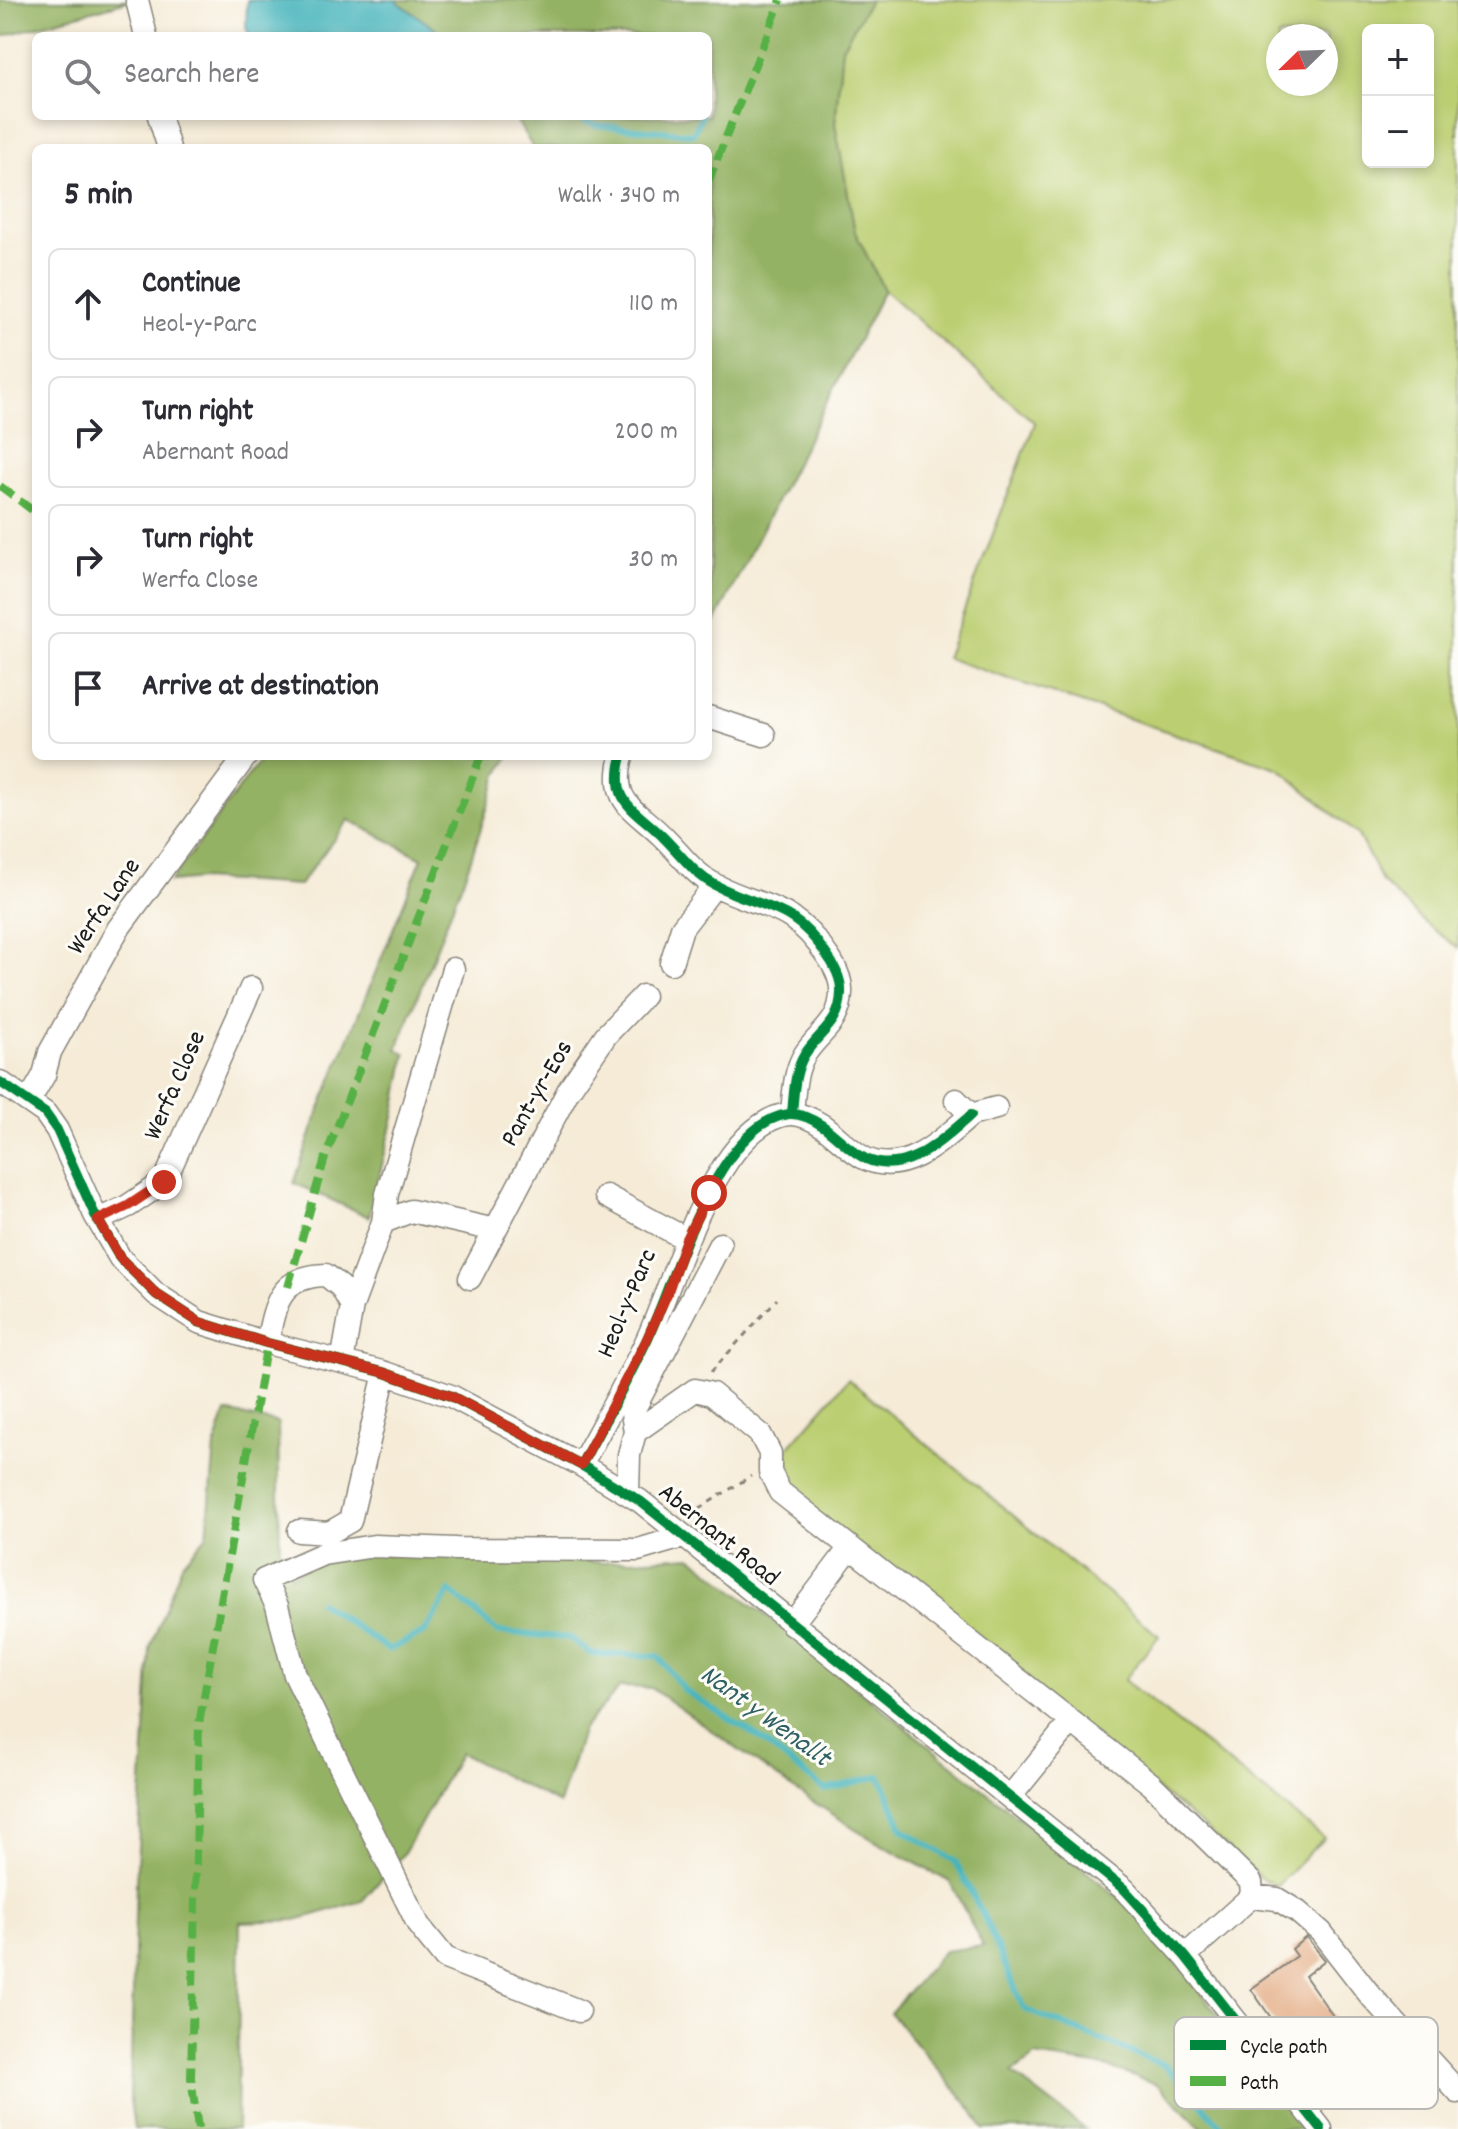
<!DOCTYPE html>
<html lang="en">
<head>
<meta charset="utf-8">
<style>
	body { margin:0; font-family:Dekko,sans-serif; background:#f2f2f3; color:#2b2b33 }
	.controls { position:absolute; right:24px; top:24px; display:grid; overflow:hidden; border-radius:12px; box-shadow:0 4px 12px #0003 }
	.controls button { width:72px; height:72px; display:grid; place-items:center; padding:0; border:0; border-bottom:2px solid #e1e1e2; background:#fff; color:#2b2b33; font:40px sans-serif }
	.compass { position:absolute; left:1266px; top:24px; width:72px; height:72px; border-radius:50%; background:#fff; box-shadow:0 4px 12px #0003; rotate:247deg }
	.stop { position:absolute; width:24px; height:24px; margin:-18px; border:6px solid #c8321e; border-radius:50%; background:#fff }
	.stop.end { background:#c8321e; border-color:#fff; box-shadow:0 2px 8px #0008 }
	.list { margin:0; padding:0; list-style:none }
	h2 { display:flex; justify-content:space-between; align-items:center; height:104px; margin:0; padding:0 32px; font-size:34px }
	h2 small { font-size:26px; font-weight:400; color:#7c7c81 }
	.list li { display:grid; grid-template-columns:52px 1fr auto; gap:24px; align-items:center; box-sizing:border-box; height:112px; margin:0 16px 16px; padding:0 16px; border:2px solid #e1e1e2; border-radius:12px }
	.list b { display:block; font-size:30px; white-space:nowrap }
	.list p { margin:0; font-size:26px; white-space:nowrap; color:#7c7c81 }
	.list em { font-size:26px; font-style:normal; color:#7c7c81 }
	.icon { flex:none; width:44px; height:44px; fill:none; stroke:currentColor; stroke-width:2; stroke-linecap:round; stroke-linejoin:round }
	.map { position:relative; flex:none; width:1458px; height:2129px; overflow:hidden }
	.search { position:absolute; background:#fff; box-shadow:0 4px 12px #0003; left:32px; top:32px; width:680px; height:88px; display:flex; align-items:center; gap:20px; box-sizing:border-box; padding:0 28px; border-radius:12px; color:#7c7c81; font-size:30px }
	.panel { position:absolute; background:#fff; box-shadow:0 4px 12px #0003; left:32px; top:144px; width:680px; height:616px; border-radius:12px }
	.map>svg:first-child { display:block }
	.green { fill:#bbcf72; stroke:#6c7647; stroke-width:2; fill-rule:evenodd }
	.forest { fill:#94b264; stroke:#586740; stroke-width:2 }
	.water { fill:#44b4bb; stroke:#30686c; stroke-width:2 }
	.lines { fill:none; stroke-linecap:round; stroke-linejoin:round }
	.stream { stroke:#44b4bb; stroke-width:6 }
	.building { fill:#e4ad86 }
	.minor-casing { stroke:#88847a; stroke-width:25 }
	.path { stroke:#88847a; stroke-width:3; stroke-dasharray:6 6; stroke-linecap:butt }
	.minor { stroke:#fff; stroke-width:22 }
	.quiet { stroke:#55b145; stroke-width:8; stroke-dasharray:16 8; stroke-linecap:butt }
	.cycleway-casing { stroke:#fdfcf7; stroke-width:15 }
	.cycleway { stroke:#00873e; stroke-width:10 }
	.route { stroke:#c8321e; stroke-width:10 }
	.labels { text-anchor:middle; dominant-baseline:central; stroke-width:6; stroke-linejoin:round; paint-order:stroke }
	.street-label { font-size:26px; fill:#1c1c1c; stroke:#fdfcf7 }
	.water-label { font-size:28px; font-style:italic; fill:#2e6064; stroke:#fdfcf7 }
	.key { fill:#fdfcf7; stroke:#bab9b5; stroke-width:2 }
	.key-label { font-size:22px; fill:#1c1c1c }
</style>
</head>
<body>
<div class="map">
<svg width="1458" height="2129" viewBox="0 0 1458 2129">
	<rect width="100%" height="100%" fill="#fdfcf7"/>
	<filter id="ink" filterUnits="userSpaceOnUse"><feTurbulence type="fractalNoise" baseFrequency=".0125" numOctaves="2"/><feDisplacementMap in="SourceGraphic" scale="16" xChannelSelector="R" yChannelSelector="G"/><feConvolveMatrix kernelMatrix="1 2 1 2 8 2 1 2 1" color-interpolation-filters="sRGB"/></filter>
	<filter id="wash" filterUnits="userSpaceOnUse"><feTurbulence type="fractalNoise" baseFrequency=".006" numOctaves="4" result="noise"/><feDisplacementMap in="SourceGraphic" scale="32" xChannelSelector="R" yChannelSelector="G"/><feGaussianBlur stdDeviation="1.8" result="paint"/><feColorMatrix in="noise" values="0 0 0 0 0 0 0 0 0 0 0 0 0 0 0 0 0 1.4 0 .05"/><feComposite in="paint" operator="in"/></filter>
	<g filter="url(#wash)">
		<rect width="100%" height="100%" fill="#f5ebd7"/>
		<path class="green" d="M870 0H1458V948L1424 922 1382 882 1358 835 1280 769 946 658 1035 423 884 290 855 232 835 124 842 48ZM1368 30H1428V162H1368ZM1278 36H1326V84H1278Z
			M848 1379 1159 1636 1124 1680 1324 1838 1277 1886 1262 1879 1203 1826 785 1490 779 1458Z"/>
		<path class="forest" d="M0 0H131L0 37Z
			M395 0H870L842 48 835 124 855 232 884 290 710 632 708 148H533L514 116H708V36H445Z
			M263 756H509L498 775 469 865 397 1049 406 1054 394 1117 369 1217 294 1183 317 1116 422 858 349 820 299 885 202 879 170 882Z
			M226 1412 278 1423 280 1551 291 1575 324 1561 376 1554 601 1562 691 1556 1117 1896 1152 1930 1307 2129H1203L1157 2084 1109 2067 1035 2056 1012 2073 1085 2129H984L971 2108 890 2013 944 1951 983 1946 950 1882 873 1840 801 1794 651 1688 620 1687 583 1729 559 1804 460 1753 405 1852 362 1901 296 1920 240 1922 237 2129H134L130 2100 136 1881 150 1648 182 1564 207 1535 215 1446Z"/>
		<path class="water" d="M247 0H395L445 36H250L246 28Z"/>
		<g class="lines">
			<path class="stream" d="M571 116 595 125 693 134 702 116
				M319 1602 389 1650 425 1632 450 1591 498 1632 570 1638 591 1654 658 1656 685 1691 758 1737 825 1790 880 1776 903 1830 955 1861 984 1917 1024 2009 1166 2066 1224 2129"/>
		</g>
		<g id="blocks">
			<path class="building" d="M1306 1937 1325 1960 1305 1976 1368 2066 1348 2080 1342 2071 1319 2087 1251 1989 1297 1956 1292 1949Z"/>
		</g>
	</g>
	<g filter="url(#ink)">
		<use href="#blocks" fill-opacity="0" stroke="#88847a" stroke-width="2"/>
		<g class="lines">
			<g class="minor-casing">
				<path id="minor" d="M137 0 146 36
					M159 116 169 148
					M708 717 764 735
					M622 756C609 806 637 809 666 840 682 856 694 874 715 885 764 910 791 902 826 954 834 964 842 980 841 993 840 1024 820 1031 805 1054 794 1071 794 1094 792 1113
					M671 963 682 928 715 885
					M0 1082 45 1113 57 1130 95 1215 120 1258 156 1294 199 1322 267 1343 382 1372 451 1396 581 1465 640 1501 1124 1889 1185 1956 1321 2129
					M956 1100 971 1115 996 1108
					M29 1101 44 1075 50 1052 118 929 246 756
					M606 1196 686 1239
					M98 1220 128 1206 164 1182 251 988
					M383 1222 387 1194 453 969
					M470 1278 568 1091 606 1035 643 996
					M267 1343C275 1303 280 1276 326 1275L341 1287 352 1306
					M342 1362 352 1306 383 1222 411 1211 495 1230
					M635 1432 632 1413 720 1244
					M581 1465C603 1424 626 1384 646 1342 674 1284 715 1123 789 1114 801 1113 814 1120 823 1126 837 1136 851 1152 866 1159 906 1177 943 1139 971 1115
					M628 1493 629 1455 635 1432 695 1390 712 1394 760 1434 770 1453V1472L780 1492 1151 1784 1251 1882 1252 1896 1185 1956
					M299 1531 329 1533 350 1521 385 1373
					M792 1624 849 1549
					M1010 1797 1071 1722
					M1252 1896 1277 1899 1298 1912 1321 1932 1370 1995 1458 2092
					M579 2011 445 1958 419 1926 295 1675 277 1606 264 1580 323 1554 374 1546 456 1549 638 1550 682 1537"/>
			</g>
			<path class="path" d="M711 1372 777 1299
				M689 1515 751 1476"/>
			<use href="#minor" class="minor"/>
			<path class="quiet" d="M708 182 781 0
				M0 486 36 513
				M288 1287 325 1158 481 756
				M198 2129 191 2078 199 1724 267 1343"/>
			<g class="cycleway-casing">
				<path id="cycleway" d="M622 756C609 806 637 809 666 840 682 856 694 874 715 885 764 910 791 902 826 954 834 964 842 980 841 993 840 1024 820 1031 805 1054 794 1071 794 1094 792 1113
					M0 1082 45 1113 57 1130 95 1215 120 1258 156 1294 199 1322 267 1343 382 1372 451 1396 581 1465 640 1501 1124 1889 1185 1956 1321 2129
					M581 1465C603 1424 626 1384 646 1342 674 1284 715 1123 789 1114 801 1113 814 1120 823 1126 837 1136 851 1152 866 1159 906 1177 943 1139 971 1115"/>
			</g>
			<use href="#cycleway" class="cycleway"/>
		</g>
	</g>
	<g class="lines" filter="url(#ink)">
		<path class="route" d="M164 1182 128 1206 98 1220 120 1258 156 1294 199 1322 267 1343 382 1372 451 1396 581 1465 646 1341 667 1294 686 1239 709 1193"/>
	</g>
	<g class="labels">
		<g class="street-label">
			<text transform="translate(105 907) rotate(-56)">Werfa Lane</text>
			<text transform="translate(176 1086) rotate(-66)">Werfa Close</text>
			<text transform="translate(538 1094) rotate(-60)">Pant-yr-Eos</text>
			<text transform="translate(628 1304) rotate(-67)">Heol-y-Parc</text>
			<text transform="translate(718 1536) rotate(39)">Abernant Road</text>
		</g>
		<g class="water-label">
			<text transform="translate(764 1718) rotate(36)">Nant y Wenallt</text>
		</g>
	</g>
	<rect x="1174" y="2017" width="264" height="92" rx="12" class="key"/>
	<rect x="1190" y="2040" width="36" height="10" fill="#00873e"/>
	<rect x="1190" y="2076" width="36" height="10" fill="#55b145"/>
	<g class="key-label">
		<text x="1240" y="2053">Cycle path</text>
		<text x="1240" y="2089">Path</text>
	</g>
</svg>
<div class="controls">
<button>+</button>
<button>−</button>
</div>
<svg class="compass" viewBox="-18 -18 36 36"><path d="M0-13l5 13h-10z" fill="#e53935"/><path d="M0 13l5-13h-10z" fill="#7c7c81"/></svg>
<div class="stop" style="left:709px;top:1193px"></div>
<div class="stop end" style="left:164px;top:1182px"></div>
<div class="search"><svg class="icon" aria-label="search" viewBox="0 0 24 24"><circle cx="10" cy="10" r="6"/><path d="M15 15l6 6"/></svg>Search here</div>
<section class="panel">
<h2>5 min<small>Walk · 340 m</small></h2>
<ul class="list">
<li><svg class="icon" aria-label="ahead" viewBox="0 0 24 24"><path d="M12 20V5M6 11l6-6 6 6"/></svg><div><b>Continue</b><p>Heol-y-Parc</p></div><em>110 m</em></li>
<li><svg class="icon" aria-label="right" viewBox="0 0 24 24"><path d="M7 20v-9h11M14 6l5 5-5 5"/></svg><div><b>Turn right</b><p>Abernant Road</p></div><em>200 m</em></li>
<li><svg class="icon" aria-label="right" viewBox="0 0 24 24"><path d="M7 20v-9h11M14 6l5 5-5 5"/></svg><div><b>Turn right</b><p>Werfa Close</p></div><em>30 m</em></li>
<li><svg class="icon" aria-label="arrive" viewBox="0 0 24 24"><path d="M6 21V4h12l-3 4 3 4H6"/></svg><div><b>Arrive at destination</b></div></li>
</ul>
</section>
</div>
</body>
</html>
